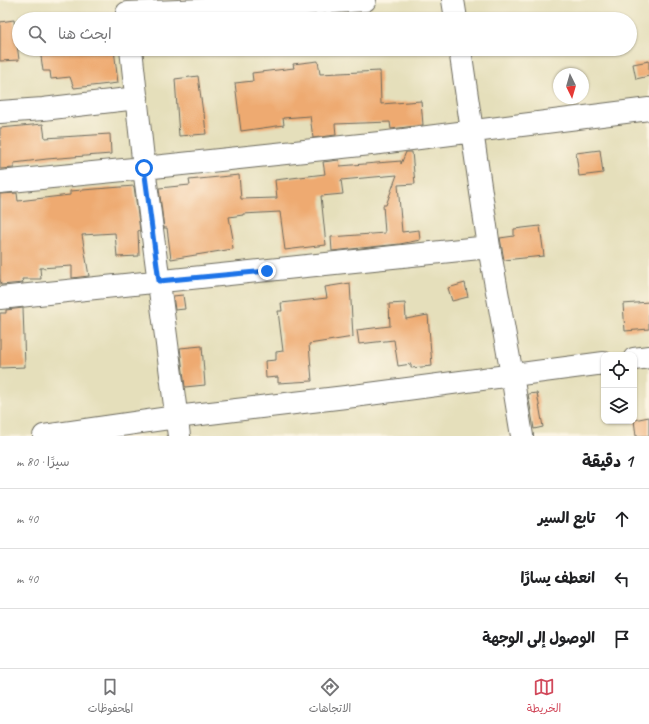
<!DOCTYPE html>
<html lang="ar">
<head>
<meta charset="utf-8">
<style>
	body { margin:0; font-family:Caveat,"Playpen Sans Arabic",sans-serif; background:#f2f2f2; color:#202124; direction:rtl }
	.controls { position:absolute; right:12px; bottom:12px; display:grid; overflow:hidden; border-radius:8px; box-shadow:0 1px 3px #0004 }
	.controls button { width:36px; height:36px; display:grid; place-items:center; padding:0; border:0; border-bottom:1px solid #e0e0e0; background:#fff; color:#202124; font:20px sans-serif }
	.compass { position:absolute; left:553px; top:68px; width:36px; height:36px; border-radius:50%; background:#fff; box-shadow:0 1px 3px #0004; rotate:175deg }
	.stop { position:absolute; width:12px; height:12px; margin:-9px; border:3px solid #1a73e8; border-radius:50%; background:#fff }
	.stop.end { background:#1a73e8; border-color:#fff; box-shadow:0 1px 4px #0008 }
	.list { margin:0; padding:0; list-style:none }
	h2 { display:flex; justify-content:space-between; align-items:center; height:52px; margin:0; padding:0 16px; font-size:17px }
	h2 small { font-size:13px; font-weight:400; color:#757577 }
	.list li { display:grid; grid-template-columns:26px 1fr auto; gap:12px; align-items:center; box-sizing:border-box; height:60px; padding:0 16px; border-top:1px solid #e0e0e0 }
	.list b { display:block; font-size:15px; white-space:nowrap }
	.list em { font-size:13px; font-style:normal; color:#757577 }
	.icon { flex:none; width:22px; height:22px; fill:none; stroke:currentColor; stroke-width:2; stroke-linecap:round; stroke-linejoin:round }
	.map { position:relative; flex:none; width:649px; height:436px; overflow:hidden; direction:ltr }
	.search { position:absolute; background:#fff; box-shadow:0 1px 3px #0004; left:12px; right:12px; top:12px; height:44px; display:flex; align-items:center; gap:10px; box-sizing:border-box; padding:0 14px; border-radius:22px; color:#757577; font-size:15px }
	.sheet { height:232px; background:#fff }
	nav { display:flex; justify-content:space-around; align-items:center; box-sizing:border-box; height:56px; border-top:1px solid #e0e0e0; background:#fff; font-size:11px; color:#757577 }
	nav a { display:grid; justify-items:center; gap:2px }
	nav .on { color:#d1495b }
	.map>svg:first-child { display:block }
	.building { fill:#eeaa71 }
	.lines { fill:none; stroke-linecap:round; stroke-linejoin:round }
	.minor-casing { stroke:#6c6a5d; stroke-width:24 }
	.minor { stroke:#fff; stroke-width:22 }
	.route { stroke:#1a73e8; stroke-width:5 }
</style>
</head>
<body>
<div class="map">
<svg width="649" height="436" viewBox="0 0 649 436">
	<rect width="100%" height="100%" fill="#fcf5e5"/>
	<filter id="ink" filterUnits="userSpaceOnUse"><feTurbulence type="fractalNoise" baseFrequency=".025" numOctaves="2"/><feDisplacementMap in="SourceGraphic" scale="8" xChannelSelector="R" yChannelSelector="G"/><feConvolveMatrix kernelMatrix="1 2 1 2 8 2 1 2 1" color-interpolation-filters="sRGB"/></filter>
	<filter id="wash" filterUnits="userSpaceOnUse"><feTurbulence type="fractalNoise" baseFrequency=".012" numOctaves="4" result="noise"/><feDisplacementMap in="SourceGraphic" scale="16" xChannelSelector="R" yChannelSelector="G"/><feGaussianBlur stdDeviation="0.9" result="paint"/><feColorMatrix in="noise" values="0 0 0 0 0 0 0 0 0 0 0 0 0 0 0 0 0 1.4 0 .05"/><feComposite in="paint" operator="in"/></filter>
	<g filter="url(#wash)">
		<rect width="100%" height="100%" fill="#e5dfbb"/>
		<g id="blocks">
			<path class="building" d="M14 20 19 60 0 61V22Z
				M40 49H57V53L97 49H114L118 83 74 88 70 77 51 79 50 71H43Z
				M318 61 320 74 380 71 381 104 421 101 423 125 391 129 390 122 335 124 336 135 313 138 310 116 283 118 284 125 241 131 235 83 253 81 252 73 294 68 293 64Z
				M649 61V76L636 79 633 64Z
				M198 76 203 113H204L206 134 179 136 175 79Z
				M43 124 45 138 110 134 111 154 47 159 14 163V168L0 169V128Z
				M600 150 603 173 579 176 576 153Z
				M406 152H412L415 184 398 185 402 232 419 230 420 240 400 244 332 251 331 237 385 233 383 205H386L397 175 341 180 343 194 321 196 326 245 285 250 280 212 243 214V215L229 217 233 239H232L233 249 171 259 167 228H164L159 188 190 185 189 180 239 175 241 199 277 198 275 180 325 174 323 162 339 160 340 166 401 161V164Z
				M134 186 140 230 138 231 139 256 117 257 115 233 82 235 89 276 72 278V266L40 268 41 279H22L23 283 1 285 0 278V194L17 193 18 201 70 195V191Z
				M540 226 544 256 504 260 500 238 514 236V229Z
				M350 283 353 337 309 344 312 381 278 383V377L266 378 265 361 276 360V352L283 351 278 311H282L281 303 327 298 325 287Z
				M465 283 468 297 452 301 448 288Z
				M183 295 185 309 175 310 173 296Z
				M649 302V329L625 331 623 304Z
				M405 303 406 319 428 315 432 366 411 368V364L398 366 394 340 359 344 357 330 390 326 389 304Z
				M23 308 25 367 0 368V313H6V310Z
				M202 346 205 385 185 387 180 348Z
				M537 393 543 427 534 429 528 394Z
				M649 417V436H636L634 420Z"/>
		</g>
	</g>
	<g filter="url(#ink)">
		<use href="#blocks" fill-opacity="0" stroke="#6c6a5d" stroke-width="1"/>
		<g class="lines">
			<g class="minor-casing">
				<path id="minor" d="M453 0 456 19
					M127 13 230 9 365 0
					M131 49 144 168 179 436
					M460 49 489 247 512 375 522 436
					M0 112 43 109 137 98
					M0 182 144 168 380 143 649 109
					M0 298 489 247
					M634 359 649 357
					M44 436 176 417 354 396 604 363"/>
			</g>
			<use href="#minor" class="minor"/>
		</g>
	</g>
	<g class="lines" filter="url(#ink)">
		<path class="route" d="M144 168 159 281 267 271"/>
	</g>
</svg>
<div class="controls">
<button><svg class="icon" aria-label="locate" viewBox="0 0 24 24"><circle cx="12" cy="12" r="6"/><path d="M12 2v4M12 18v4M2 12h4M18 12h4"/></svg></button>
<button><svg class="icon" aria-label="layers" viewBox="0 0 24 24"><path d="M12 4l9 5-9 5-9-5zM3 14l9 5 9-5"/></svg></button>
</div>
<svg class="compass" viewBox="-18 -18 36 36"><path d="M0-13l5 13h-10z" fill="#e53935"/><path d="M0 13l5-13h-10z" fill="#757577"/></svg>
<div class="stop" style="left:144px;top:168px"></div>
<div class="stop end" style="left:267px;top:271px"></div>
<div class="search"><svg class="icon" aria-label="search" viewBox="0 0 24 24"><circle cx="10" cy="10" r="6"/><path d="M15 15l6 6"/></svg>ابحث هنا</div>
</div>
<section class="sheet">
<h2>1 دقيقة<small>سيرًا · 80 m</small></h2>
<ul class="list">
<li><svg class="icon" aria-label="ahead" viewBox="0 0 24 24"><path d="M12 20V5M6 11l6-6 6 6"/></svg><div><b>تابع السير</b></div><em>40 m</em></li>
<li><svg class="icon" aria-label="left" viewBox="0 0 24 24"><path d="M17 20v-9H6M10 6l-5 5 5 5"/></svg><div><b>انعطف يسارًا</b></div><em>40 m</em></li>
<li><svg class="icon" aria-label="arrive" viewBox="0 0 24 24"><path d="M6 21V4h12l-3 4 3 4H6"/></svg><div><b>الوصول إلى الوجهة</b></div></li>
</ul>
</section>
<nav>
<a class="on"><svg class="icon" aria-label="map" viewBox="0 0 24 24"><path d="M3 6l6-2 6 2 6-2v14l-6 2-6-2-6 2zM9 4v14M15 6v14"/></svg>الخريطة</a>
<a><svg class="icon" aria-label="directions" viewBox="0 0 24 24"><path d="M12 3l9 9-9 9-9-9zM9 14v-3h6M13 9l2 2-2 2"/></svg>الاتجاهات</a>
<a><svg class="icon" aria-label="saved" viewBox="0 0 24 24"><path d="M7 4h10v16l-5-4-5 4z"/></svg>المحفوظات</a>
</nav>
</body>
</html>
